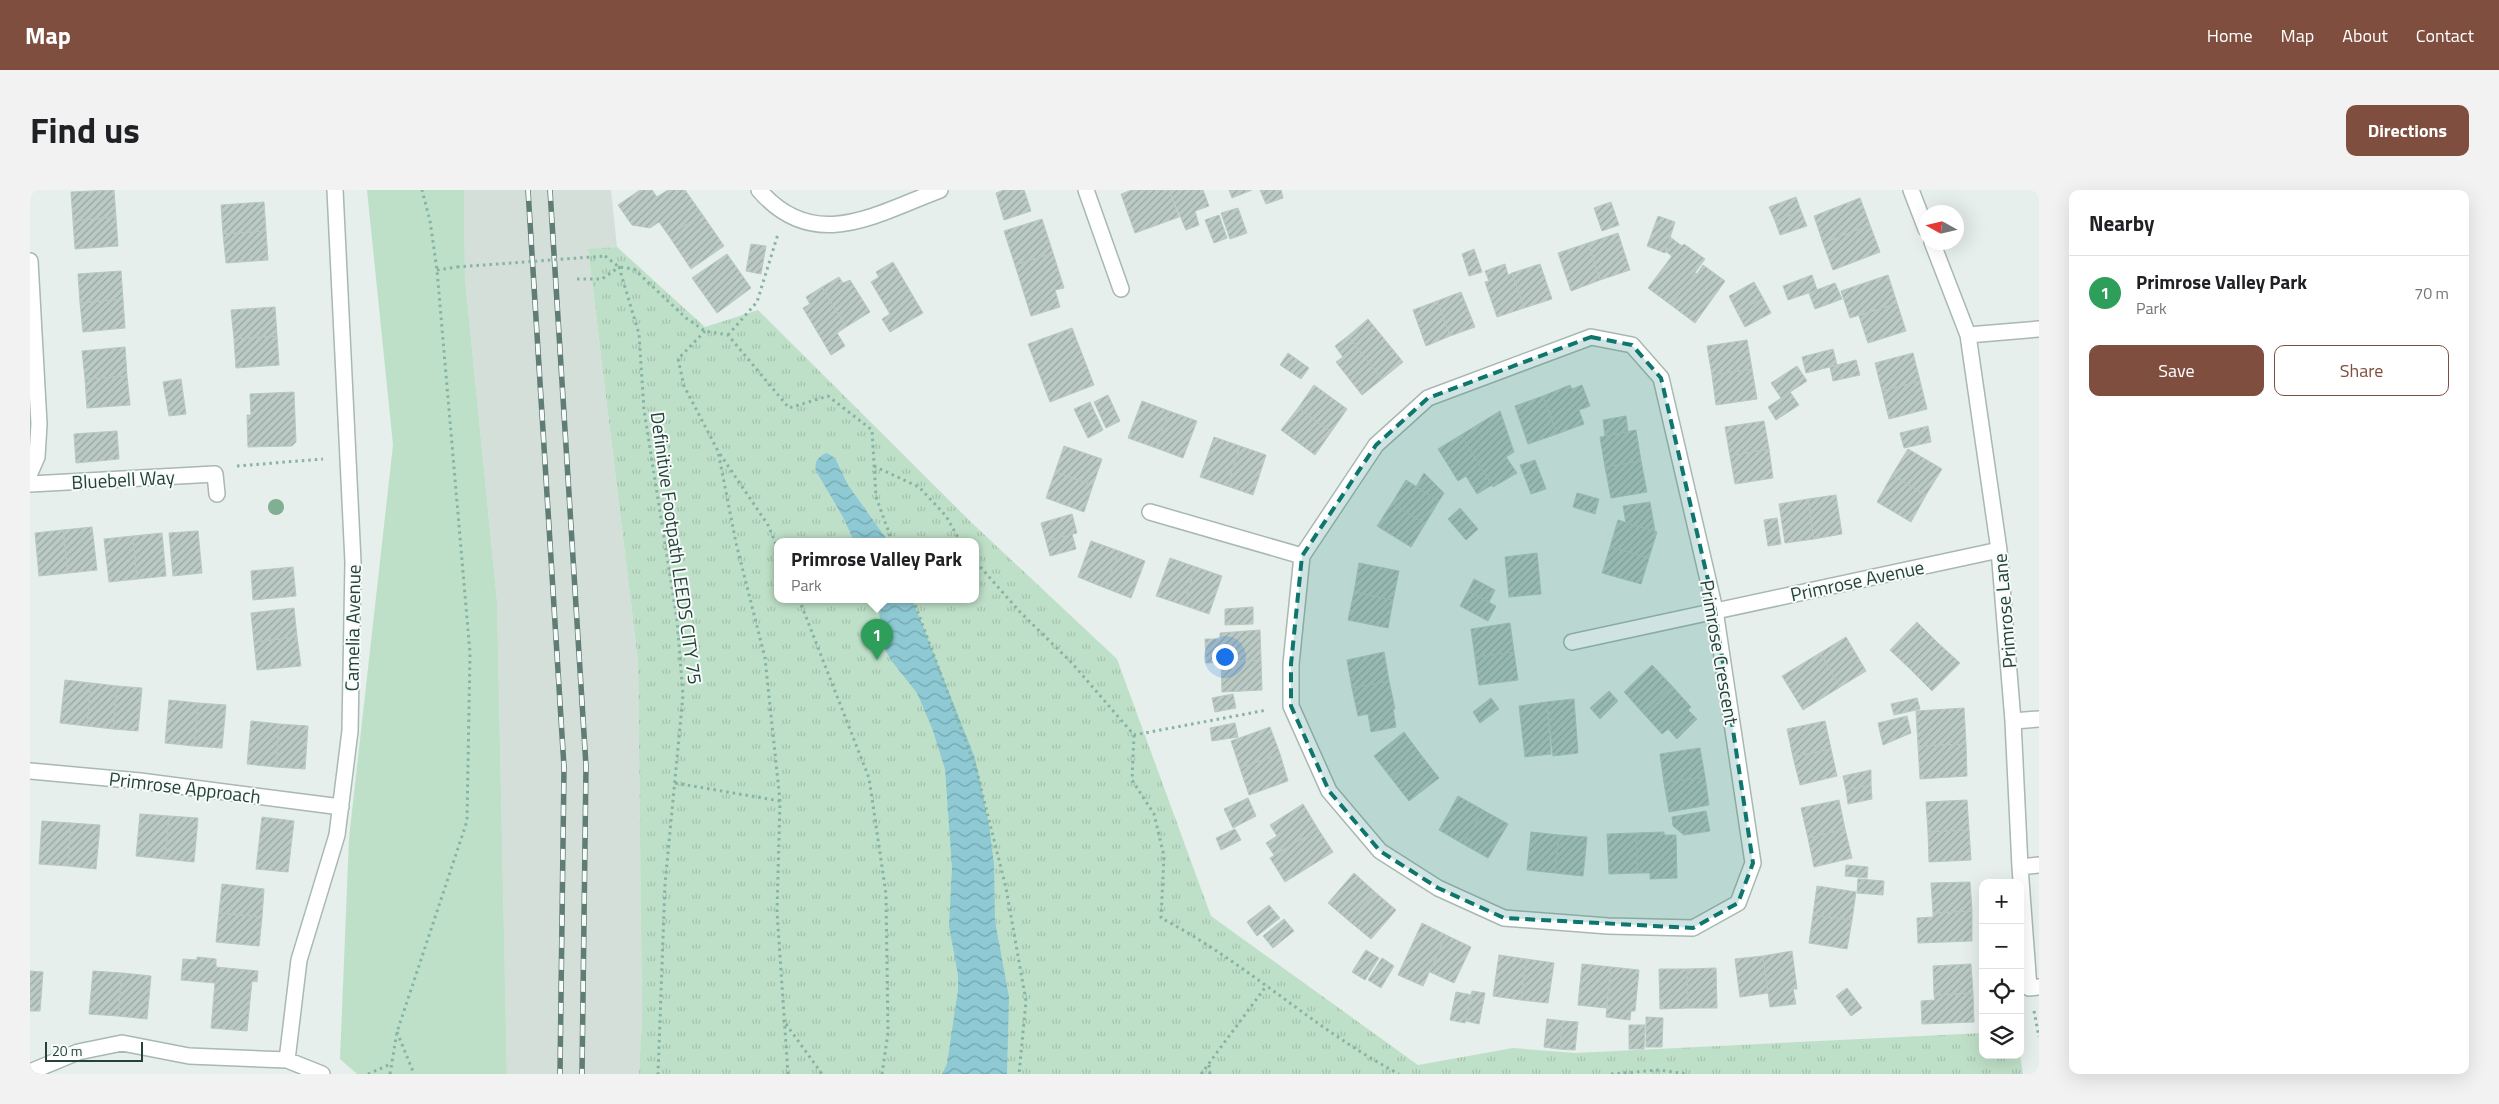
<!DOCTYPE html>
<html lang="en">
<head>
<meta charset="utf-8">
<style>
	body { margin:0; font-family:"Titillium Web",sans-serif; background:#f2f2f2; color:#202124 }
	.controls { position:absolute; right:15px; bottom:15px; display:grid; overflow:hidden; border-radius:10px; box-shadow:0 5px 20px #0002 }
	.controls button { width:45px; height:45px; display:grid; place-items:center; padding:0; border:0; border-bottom:1px solid #e0e0e0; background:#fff; color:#202124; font:25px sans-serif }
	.compass { position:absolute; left:1889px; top:15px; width:45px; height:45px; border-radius:50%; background:#fff; box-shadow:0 5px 20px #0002; rotate:278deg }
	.scale { position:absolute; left:15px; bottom:12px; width:98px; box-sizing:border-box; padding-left:5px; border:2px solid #24423a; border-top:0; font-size:14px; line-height:18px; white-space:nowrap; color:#24423a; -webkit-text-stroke:4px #f7fbf9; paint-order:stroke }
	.you { position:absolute; left:1194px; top:466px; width:18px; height:18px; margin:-12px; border:4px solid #fff; border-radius:50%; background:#1a73e8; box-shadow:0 0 0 8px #1a73e833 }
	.badge { display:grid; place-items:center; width:32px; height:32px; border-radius:50%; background:#7f4e3f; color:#fff; font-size:16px; font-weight:700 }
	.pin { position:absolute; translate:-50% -41px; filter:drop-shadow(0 1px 2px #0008) }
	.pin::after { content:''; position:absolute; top:26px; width:18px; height:15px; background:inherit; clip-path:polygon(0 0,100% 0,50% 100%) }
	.popup { position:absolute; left:744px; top:348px; width:205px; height:65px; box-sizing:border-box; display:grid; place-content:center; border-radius:10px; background:#fff; filter:drop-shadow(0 1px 4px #0005); font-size:16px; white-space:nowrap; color:#757577 }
	.popup b { font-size:19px; color:#202124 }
	.popup::after { content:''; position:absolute; left:50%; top:100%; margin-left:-10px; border:10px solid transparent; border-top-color:#fff }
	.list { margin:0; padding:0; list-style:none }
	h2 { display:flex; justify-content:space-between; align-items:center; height:65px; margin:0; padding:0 20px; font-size:21px }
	h2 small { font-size:16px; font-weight:400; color:#757577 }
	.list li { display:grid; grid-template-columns:32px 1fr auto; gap:15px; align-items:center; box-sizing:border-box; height:75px; padding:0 20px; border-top:1px solid #e0e0e0 }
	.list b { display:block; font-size:19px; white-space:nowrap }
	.list p { margin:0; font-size:16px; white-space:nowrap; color:#757577 }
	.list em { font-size:16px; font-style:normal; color:#757577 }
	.actions { display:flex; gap:10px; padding:15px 20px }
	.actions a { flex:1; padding:11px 0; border:1px solid #7f4e3f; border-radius:10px; text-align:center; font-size:18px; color:#7f4e3f }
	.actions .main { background:#7f4e3f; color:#fff }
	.icon { flex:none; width:28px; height:28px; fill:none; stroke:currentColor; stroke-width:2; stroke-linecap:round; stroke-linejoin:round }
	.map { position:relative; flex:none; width:2009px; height:884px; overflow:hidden; border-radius:10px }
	header { display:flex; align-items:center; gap:30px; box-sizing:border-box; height:70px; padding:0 25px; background:#7f4e3f; color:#fff }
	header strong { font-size:24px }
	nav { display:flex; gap:28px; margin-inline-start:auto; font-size:18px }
	.intro { display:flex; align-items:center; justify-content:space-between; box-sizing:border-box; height:120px; padding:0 30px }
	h1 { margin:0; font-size:35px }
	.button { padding:12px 22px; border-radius:10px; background:#7f4e3f; color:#fff; font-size:18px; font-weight:700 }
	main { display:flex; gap:30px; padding:0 30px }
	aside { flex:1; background:#fff; border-radius:10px; box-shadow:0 5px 20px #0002 }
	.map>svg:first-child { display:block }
	.built { fill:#d4dfda }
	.grass { fill:#bfe0c8 }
	.park { fill:url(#park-tufts); fill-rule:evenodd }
	.water { fill:url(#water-waves) }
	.building { fill:url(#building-hatch); stroke:#b8c9c2 }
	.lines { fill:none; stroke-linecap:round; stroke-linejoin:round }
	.minor-casing { stroke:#a8b8b2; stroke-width:18 }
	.path { stroke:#86b3a5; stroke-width:3; stroke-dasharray:2.5 4; stroke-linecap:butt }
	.minor { stroke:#fff; stroke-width:15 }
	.rail-casing { stroke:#5f7d75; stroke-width:5.5 }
	.rail { stroke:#f7fbf9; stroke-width:4; stroke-dasharray:11; stroke-linecap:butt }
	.path-bridge { stroke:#86b3a5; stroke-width:3; stroke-dasharray:2.5 4; stroke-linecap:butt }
	.tree { fill:#80af93 }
	.marked { fill:#0f766e; fill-opacity:0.2; stroke:#0f766e; stroke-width:4; stroke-dasharray:10 6; stroke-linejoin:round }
	.labels { text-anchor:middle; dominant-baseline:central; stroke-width:4; stroke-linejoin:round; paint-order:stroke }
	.street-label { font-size:19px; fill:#24423a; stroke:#f7fbf9 }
</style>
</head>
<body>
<header>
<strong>Map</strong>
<nav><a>Home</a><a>Map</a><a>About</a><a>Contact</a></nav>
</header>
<div class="intro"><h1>Find us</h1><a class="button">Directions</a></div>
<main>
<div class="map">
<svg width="2009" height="884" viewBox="0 0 2009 884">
	<defs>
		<pattern id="park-tufts" width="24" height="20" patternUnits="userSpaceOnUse" patternTransform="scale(1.25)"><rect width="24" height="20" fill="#bfe0c8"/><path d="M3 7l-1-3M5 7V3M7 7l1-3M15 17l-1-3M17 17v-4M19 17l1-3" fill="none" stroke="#a4c1ad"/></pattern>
		<pattern id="water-waves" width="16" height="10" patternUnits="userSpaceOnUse" patternTransform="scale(1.25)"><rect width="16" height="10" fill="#8ec9d4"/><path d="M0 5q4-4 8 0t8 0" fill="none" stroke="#74a5ad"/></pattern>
		<pattern id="building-hatch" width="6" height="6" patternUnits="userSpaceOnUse" patternTransform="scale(1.25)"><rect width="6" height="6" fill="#bbcac4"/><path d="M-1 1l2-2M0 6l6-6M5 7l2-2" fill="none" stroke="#98a6a0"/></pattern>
	</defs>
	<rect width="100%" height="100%" fill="#e6efeb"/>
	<path class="built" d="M434 0H581L587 57 558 60 608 471 612 827 609 884H477L467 411 435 88Z"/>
	<path class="grass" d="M337 0H434L435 88 467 411 477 884H327L310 869 319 648 363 255Z"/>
	<path class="park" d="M587 57 675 137 728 120 942 333 1087 469 1181 726 1388 875 1483 858 1545 863 1953 843V865H1990L1993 884H609L612 827 608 471 558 59ZM748 351H946V409H748Z"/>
	<path class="water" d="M797 263 805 268 818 295 858 351H824L813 327 786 281C784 272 788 266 797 263Z
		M848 409H882L945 568 959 635 964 674 965 731 979 807 977 884H912L917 874 928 800V785L919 736 922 678 915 579 902 538 887 503 860 469 852 453Z"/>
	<path class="building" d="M84 0 86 27 43 31 41 2Z
		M610 0H622L627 7 638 0H655L672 24 639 46 629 32 620 38 602 35 588 15Z
		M974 0H994L1001 21 974 30 966 3Z
		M1102 0H1139L1149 27 1105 43 1091 4Z
		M1139 0H1173L1179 16 1165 21 1169 35 1156 40Z
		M1199 0H1222L1202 8Z
		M1230 0H1251L1253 8 1236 14Z
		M1766 7 1771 21 1745 31 1739 17Z
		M1830 8 1840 35 1793 53 1784 26Z
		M234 12 236 41 193 44 191 15Z
		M1581 12 1589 35 1572 41 1564 18Z
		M1208 18 1217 43 1200 49 1191 23Z
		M1771 21 1777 36 1750 45 1745 31Z
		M672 24 694 56 661 79 639 46Z
		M1189 25 1197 48 1184 53 1175 30Z
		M1628 26 1645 32 1635 63 1617 56Z
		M86 27 88 56 45 59 43 31Z
		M1012 29 1023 63 985 75 974 41Z
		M1840 35 1850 62 1803 80 1793 53Z
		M236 41 238 70 196 73 193 44Z
		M1588 43 1600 80 1570 90 1558 53Z
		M1640 47 1652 56 1654 54 1675 69 1641 115 1618 98 1642 66 1635 61Z
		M1558 53 1570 90 1541 101 1528 63Z
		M721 54 736 56 731 84 716 81Z
		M1444 59 1452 82 1439 86 1432 64Z
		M1023 63 1034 98 1025 100 1030 117 1001 126 985 75Z
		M697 64 721 98 687 123 662 88Z
		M863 72 893 123 860 142 852 129 860 124 841 92 849 87 846 82Z
		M1475 74 1478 85 1482 83 1494 118 1467 127 1455 92 1459 91 1455 81Z
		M1510 74 1522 109 1494 118 1482 83Z
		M1673 75 1695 91 1665 133 1641 115 1665 83 1667 84Z
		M91 81 93 109 50 113 48 84Z
		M1782 85 1787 100 1758 110 1753 96Z
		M1858 85 1867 113 1820 128 1811 101Z
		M809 87 813 93 820 90 840 122 816 137 792 97Z
		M1724 92 1733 108 1707 122 1699 106Z
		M1805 93 1812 109 1785 119 1779 103Z
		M792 97 816 137 807 143 815 156 801 165 773 118 780 114 776 107Z
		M1431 102 1445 137 1420 146 1407 111Z
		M1733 108 1741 123 1715 137 1707 122Z
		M93 109 95 138 53 142 50 113Z
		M1407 111 1420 146 1396 156 1383 120Z
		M1867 113 1876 141 1838 153 1829 126Z
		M245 117 247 146 204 149 201 120Z
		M1338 129 1373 172 1352 189 1318 146Z
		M1042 138 1064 195 1020 212 998 154Z
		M247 146 249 175 206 178 204 149Z
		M1318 146 1352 189 1332 205 1306 172 1313 167 1305 156Z
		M1717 150 1722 179 1682 185 1677 156Z
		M95 157 97 186 55 189 52 161Z
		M1803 159 1807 175 1776 183 1772 167Z
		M1258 163 1279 178 1271 189 1250 175Z
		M1883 163 1890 191 1852 201 1845 173Z
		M1826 170 1830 185 1803 191 1800 177Z
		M1767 176 1777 191 1751 208 1741 193Z
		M1722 179 1727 209 1686 215 1682 185Z
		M97 186 100 215 57 218 55 189Z
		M151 189 156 224 139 226 133 192Z
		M1890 191 1897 219 1859 229 1852 201Z
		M1284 195 1317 219 1301 242 1268 218Z
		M1540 195 1542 199 1552 195 1560 216 1549 220 1554 234 1527 244 1513 206Z
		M264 202 266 252 262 256 218 257 217 225H221L220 204Z
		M1760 202 1769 215 1746 230 1738 217Z
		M1078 205 1090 231 1076 238 1064 212Z
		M1513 206 1527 244 1498 254 1485 216Z
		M1112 211 1139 221 1126 258 1098 248Z
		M1060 212 1073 240 1058 248 1044 219Z
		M1268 218 1301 242 1285 265 1251 240Z
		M1139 221 1167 231 1153 268 1126 258Z
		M1470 221 1484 262 1476 267 1487 283 1463 297 1431 245Z
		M1596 226 1598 242 1575 246 1573 230Z
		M1734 231 1739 259 1700 266 1695 237Z
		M1898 236 1901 252 1874 258 1870 243Z
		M1606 240 1611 271 1575 277 1570 247Z
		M87 241 89 269 46 273 44 244Z
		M1431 245 1462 295 1447 304 1436 286 1428 291 1408 259Z
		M1184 247 1210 256 1197 296 1170 287Z
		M1034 256 1072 269 1063 295 1025 282Z
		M1210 256 1236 265 1223 305 1197 296Z
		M1739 259 1743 288 1705 294 1700 266Z
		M1878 259 1912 279 1896 305 1862 285Z
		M1505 270 1516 299 1501 304 1490 275Z
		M1611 271 1617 302 1581 308 1575 277Z
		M1025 282 1063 295 1054 322 1016 308Z
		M1394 283 1414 303 1409 311 1386 297Z
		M1862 285 1896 305 1881 332 1847 312Z
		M1376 290 1409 311 1395 334 1362 313Z
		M1547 303 1569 309 1565 324 1543 317Z
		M1806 305 1812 344 1784 349 1778 309Z
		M1778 309 1784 349 1755 353 1749 314Z
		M1620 312 1625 341 1596 333 1593 316Z
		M1362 313 1395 334 1381 357 1347 336Z
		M1430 318 1448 339 1436 350 1418 329Z
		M1042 324 1047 343 1016 351 1011 333Z
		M1747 328 1751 354 1738 356 1734 330Z
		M1588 330 1627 342 1619 368 1580 357Z
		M62 337 67 380 38 383 33 340Z
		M33 340 38 383 9 386 5 343Z
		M168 341 172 383 143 386 139 343Z
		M132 343 136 386 107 389 103 346Z
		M1042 344 1046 359 1020 366 1016 351Z
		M103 346 107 389 79 392 74 349Z
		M1061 351 1089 361 1075 398 1048 387Z
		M1580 357 1619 368 1611 394 1572 383Z
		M1089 361 1115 371 1101 408 1075 398Z
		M1507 363 1511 404 1479 407 1475 367Z
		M1140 368 1166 377 1153 415 1126 406Z
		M1329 373 1369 381 1363 410 1324 402Z
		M263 377 266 406 223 410 221 381Z
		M1166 377 1192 386 1179 424 1153 415Z
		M1444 389 1465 400 1459 412 1438 401Z
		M1438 401 1466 416 1458 431 1430 416Z
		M1324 402 1363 410 1358 438 1318 430Z
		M1223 417V434L1195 435V419Z
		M264 418 267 447 224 452 221 423Z
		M1887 432 1908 453 1881 480 1860 460Z
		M1480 433 1484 462 1445 467 1441 439Z
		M1230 440 1231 470 1176 473 1175 449H1190V443Z
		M267 447 271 476 227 480 224 452Z
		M1816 447 1836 481 1810 497 1790 463Z
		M1908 453 1930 473 1902 501 1881 480Z
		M1354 462 1359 491 1322 498 1317 470Z
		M1484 462 1488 490 1449 495 1445 467Z
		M1790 463 1810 497 1773 520 1752 486Z
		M1231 470 1232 500 1192 502 1191 472Z
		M1622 475 1642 496 1613 523 1594 502Z
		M35 490 61 493 57 536 30 533Z
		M1359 491 1365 519H1363L1366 537 1341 542 1338 524 1328 526 1322 498Z
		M61 493 87 496 83 539 57 536Z
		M87 496 112 498 108 541 83 539Z
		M1642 496 1661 517 1658 520 1667 529 1647 549 1638 539 1632 544 1613 523Z
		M1579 501 1588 511 1570 529 1560 518Z
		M1203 504 1206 518 1185 522 1182 508Z
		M1461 508 1469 519 1450 533 1443 522Z
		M1887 508 1890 519 1864 525 1861 514Z
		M1544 509 1548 563 1523 566 1517 512Z
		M139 510 168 513 164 556 135 553Z
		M1517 512 1521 564 1495 567 1489 516Z
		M168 513 196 515 192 558 164 556Z
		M1934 518 1936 554 1888 556 1886 521Z
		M1877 526 1881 543 1853 555 1848 533Z
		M221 531 249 534 246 577 217 574Z
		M1795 531 1801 559 1763 567 1757 539Z
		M1205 533 1208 547 1182 551 1180 538Z
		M249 534 278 536 275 579 246 577Z
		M1240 537 1250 564 1210 578 1201 551Z
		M1374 542 1391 565 1361 588 1344 566Z
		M1936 554 1937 586 1890 589 1888 556Z
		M1670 558 1675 587 1634 593 1630 564Z
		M1801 559 1807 586 1770 595 1763 567Z
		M1250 564 1258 591 1219 605 1210 578Z
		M1391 565 1409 588 1379 611 1361 588Z
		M1841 580V595L1816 600 1813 586Z
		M1675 587 1679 615 1639 622 1634 593Z
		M1841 595 1842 609 1818 614 1816 600Z
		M1428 606 1453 620 1433 654 1409 640Z
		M1218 608 1226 626 1203 638 1194 619Z
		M1809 610 1815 639 1778 648 1771 618Z
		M1937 610 1939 640 1898 642 1896 612Z
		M1273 614 1288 639 1244 665 1236 653 1247 646 1240 635Z
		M1453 620 1478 634 1458 668 1433 654Z
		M1676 621 1680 641 1654 645 1643 636 1642 627Z
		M110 624 139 626 135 669 106 666Z
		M139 626 168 628 164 672 135 669Z
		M232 627 264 631 258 682 226 679Z
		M12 631 41 633 38 676 9 674Z
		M41 633 70 635 66 679 38 676Z
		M1205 639 1211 650 1191 660 1186 648Z
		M1288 639 1303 662 1255 692 1240 668Z
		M1815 639 1822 668 1784 677 1778 648Z
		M1939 640 1941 670 1899 672 1898 642Z
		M1501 642 1529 645 1525 683 1497 680Z
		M1634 642V645H1646L1647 688 1620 689V683H1607L1606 643Z
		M1606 643 1607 683 1579 684 1577 644Z
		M1529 645 1557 647 1553 686 1525 683Z
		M1816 675 1838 677 1837 688 1815 686Z
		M1324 683 1345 702 1319 731 1298 713Z
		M1828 689 1854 691 1853 705 1827 703Z
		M1940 692 1942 721 1903 723 1901 693Z
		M192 694 234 699 232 727 189 723Z
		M1787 696 1826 702 1822 730 1783 725Z
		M1345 702 1366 720 1341 749 1319 731Z
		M1239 715 1250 728 1227 746 1217 732Z
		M1942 721V751L1888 753 1887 728 1903 727V723Z
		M189 723 232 727 229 756 186 752Z
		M1783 725 1822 730 1817 759 1779 753Z
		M1254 729 1264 741 1243 758 1233 746Z
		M1392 733 1416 745 1393 796 1368 785Z
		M1416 745 1441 757 1424 793 1400 782Z
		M1336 760 1349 768 1335 790 1322 782Z
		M1762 761 1767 799H1763L1766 814 1740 817 1733 766Z
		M1469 765 1496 769 1491 810 1463 806Z
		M1733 766 1738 803 1710 807 1705 769Z
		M167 767 186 769V777L228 781 227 792 222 791 217 841 181 838 185 793 151 790 153 769 167 770Z
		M1352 768 1364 776 1351 798 1338 790Z
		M1496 769 1524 773 1518 813 1491 810Z
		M1552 774 1581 777 1576 818 1548 815Z
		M1941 774 1943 803 1904 805 1903 776Z
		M1581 777 1609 780 1605 821H1601L1600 830 1576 827Z
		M1686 778 1687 818H1658L1657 779Z
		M1629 779H1657L1658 818 1630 819Z
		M0 781 13 782 10 821H0Z
		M63 781 92 783 88 826 59 824Z
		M92 783 121 786 117 829 88 826Z
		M1817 798 1832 818 1821 826 1806 806Z
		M1442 801 1455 803 1449 834 1436 831Z
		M1426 802 1442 805 1435 833 1420 830Z
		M1943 803 1944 832 1892 834 1891 811 1905 810 1904 805Z
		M1616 827 1633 828 1632 857H1616Z
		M1517 829 1533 831 1529 859 1514 857Z
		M1533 831 1548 832 1545 860 1529 859Z
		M1599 835H1615L1614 859H1599Z"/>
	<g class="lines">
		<g class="minor-casing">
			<path id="minor" d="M729 0C784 64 846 24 910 0
				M1056 0 1091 99
				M1881 0 1896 39
				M1902 52 1938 145 1969 360 1983 531 1990 677 1999 798 2009 797
				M0 71 9 234 7 267 0 283
				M1938 145 2009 139
				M1561 147 1602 155 1631 188 1685 420 1723 673 1708 713 1663 738 1578 736 1474 728 1408 698 1350 661 1299 601 1261 516V474L1272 366 1346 255 1398 208Z
				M0 294 185 284 187 304
				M1120 322 1272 366
				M1542 452 1969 360
				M1983 531 2009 529
				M0 581 110 591 311 617
				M1990 677 2009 675
				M257 870 269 770 307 645 320 541 323 372 305 0
				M0 882 48 862 92 853 159 866 257 870 292 884"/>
		</g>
		<path class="path" d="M575 66 589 77 604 79 656 128 675 141 698 145 759 218 798 206 842 240 846 307 862 351
			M407 80 427 77
			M547 89H572L589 77 609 144 614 220 647 430 653 505 635 694 628 884
			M675 141 648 169 654 196 688 261 706 353 735 468 750 611 747 722 758 884
			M698 145 727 112 748 44
			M690 264 738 335 748 359
			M207 276 293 269
			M844 276 889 297 916 326 930 351
			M946 372 990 422 1041 472 1104 545 1237 520
			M769 409 839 588 856 704 858 843 852 884
			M883 409 947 582 976 698 996 811 989 884
			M1104 545 1102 590 1124 624 1134 666 1131 728C1216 772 1285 840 1369 884
			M645 593 750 611
			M2004 821 2009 847
			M756 834 792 884
			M367 842 384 884
			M1179 875 1180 884
			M338 884 361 874
			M360 884 367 842 437 631 440 463 407 80 400 31 392 0
			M1171 884 1237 795
			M1581 884 1629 880 1657 884"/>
		<use href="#minor" class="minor"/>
		<g class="rail-casing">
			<path id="rail" d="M498 0 534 577 530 884
				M520 0 556 576 552 884"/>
		</g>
		<use href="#rail" class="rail"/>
		<path class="path-bridge" d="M427 77 575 66"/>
	</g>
	<circle class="tree" cx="246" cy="317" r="8"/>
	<path class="marked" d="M1561 147 1602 155 1631 188 1685 420 1723 673 1708 713 1663 738 1474 728 1408 698 1350 661 1299 601 1261 516V474L1272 366 1346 255 1398 208Z"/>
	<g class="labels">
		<g class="street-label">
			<text transform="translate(93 289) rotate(-3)">Bluebell Way</text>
			<text transform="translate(647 358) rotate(82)">Definitive Footpath LEEDS CITY 75</text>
			<text transform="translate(1827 390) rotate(-12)">Primrose Avenue</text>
			<text transform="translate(1974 421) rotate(-95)">Primrose Lane</text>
			<text transform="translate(322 438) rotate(-89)">Camelia Avenue</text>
			<text transform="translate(1690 462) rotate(80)">Primrose Crescent</text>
			<text transform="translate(155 597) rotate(7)">Primrose Approach</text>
		</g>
	</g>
</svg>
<div class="controls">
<button>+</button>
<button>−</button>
<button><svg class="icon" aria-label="locate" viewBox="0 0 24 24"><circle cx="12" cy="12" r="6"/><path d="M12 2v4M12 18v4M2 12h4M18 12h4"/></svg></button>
<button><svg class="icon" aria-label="layers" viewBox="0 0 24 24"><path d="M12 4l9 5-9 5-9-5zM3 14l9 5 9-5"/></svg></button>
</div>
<svg class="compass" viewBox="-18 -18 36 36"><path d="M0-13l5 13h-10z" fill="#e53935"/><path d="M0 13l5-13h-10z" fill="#757577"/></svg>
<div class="scale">20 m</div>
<div class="you"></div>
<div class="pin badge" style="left:847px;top:470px;background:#2e9e5b">1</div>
<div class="popup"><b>Primrose Valley Park</b>Park</div>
</div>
<aside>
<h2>Nearby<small></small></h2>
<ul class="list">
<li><span class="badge" style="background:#2e9e5b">1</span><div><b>Primrose Valley Park</b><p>Park</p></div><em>70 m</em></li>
</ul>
<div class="actions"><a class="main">Save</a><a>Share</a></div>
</aside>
</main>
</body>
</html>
